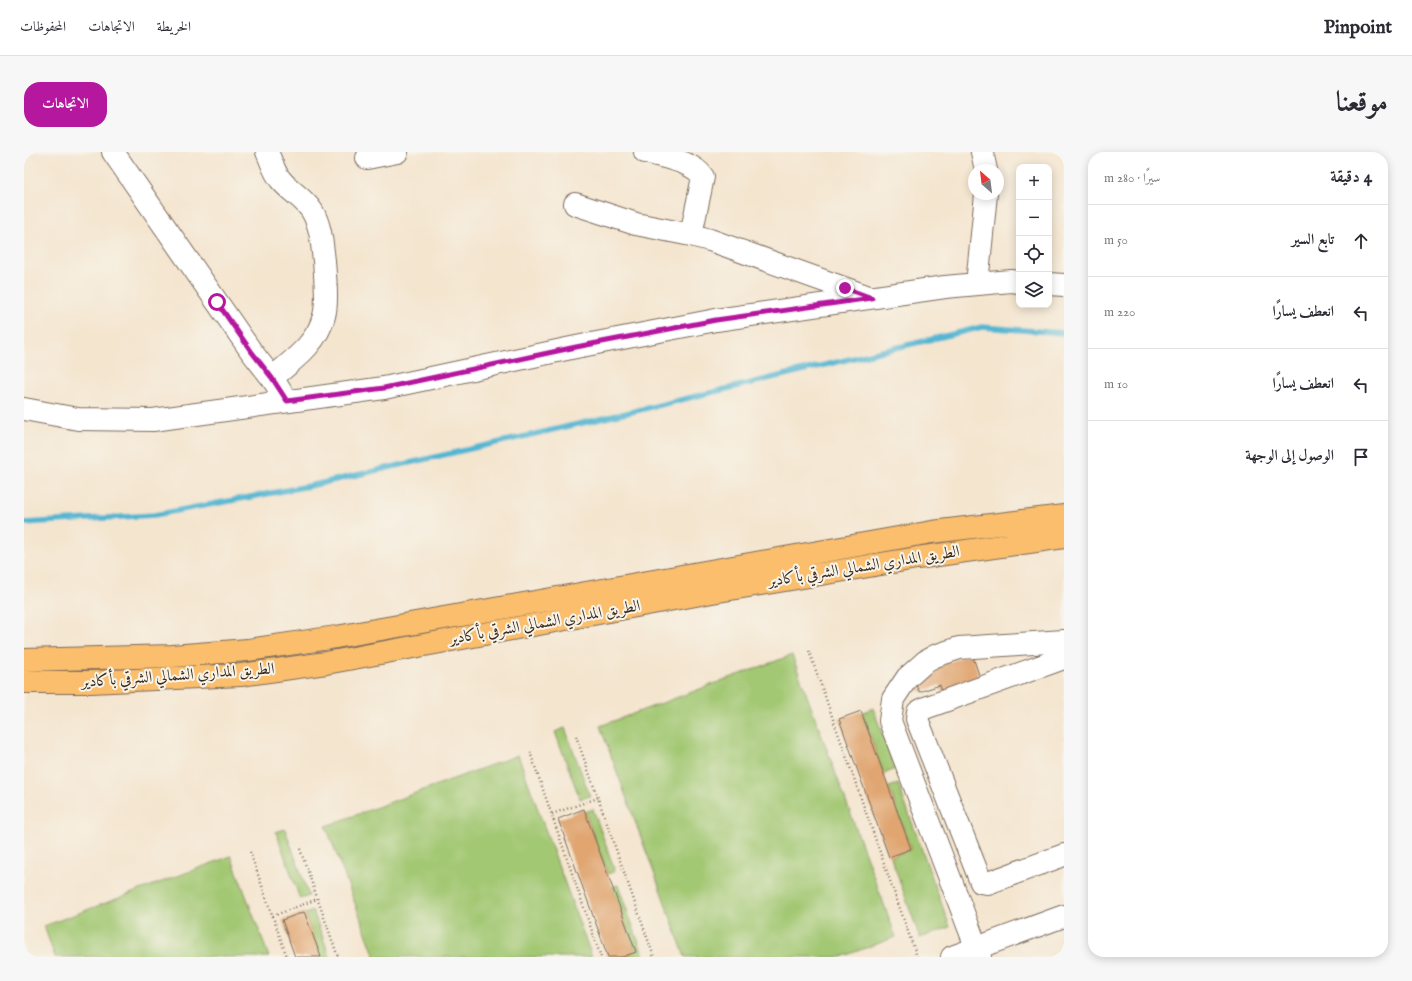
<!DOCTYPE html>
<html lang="ar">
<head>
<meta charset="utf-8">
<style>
	body { margin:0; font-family:"IM FELL English",Amiri,serif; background:#f7f7f7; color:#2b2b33; direction:rtl }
	.controls { position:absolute; right:12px; top:12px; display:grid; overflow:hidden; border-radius:8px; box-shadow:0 2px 10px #0003 }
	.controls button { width:36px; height:36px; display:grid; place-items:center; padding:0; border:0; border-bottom:1px solid #e1e1e2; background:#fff; color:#2b2b33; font:20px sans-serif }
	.compass { position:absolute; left:944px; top:12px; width:36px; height:36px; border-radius:50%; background:#fff; box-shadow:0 2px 10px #0003; rotate:332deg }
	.stop { position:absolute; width:12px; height:12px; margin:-9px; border:3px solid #b5179e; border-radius:50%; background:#fff }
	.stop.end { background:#b5179e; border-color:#fff; box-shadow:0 1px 4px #0008 }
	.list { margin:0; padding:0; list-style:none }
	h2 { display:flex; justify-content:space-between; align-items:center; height:52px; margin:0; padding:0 16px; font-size:17px }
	h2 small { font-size:13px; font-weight:400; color:#7c7c81 }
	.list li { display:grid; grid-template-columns:26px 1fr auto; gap:12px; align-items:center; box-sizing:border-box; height:72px; padding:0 16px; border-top:1px solid #e1e1e2 }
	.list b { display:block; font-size:15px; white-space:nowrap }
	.list em { font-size:13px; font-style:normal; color:#7c7c81 }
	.icon { flex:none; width:22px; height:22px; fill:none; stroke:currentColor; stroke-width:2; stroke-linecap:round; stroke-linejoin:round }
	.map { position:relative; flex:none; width:1040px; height:805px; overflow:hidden; direction:ltr; border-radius:16px }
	header { display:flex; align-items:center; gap:24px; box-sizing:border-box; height:56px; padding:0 20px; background:#fff; border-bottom:1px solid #e1e1e2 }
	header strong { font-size:19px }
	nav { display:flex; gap:22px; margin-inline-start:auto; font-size:14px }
	.intro { display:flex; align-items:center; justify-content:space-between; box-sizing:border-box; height:96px; padding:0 24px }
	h1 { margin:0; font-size:28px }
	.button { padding:10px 18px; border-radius:16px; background:#b5179e; color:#fff; font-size:14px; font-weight:700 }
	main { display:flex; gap:24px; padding:0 24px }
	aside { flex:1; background:#fff; border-radius:16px; box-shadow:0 2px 10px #0003 }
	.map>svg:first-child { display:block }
	.green { fill:#a3c873; stroke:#6f7948 }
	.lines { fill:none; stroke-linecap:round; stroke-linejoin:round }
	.stream { stroke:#53b6d2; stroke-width:5.5 }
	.building { fill:#e0a56f }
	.minor-casing { stroke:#7c6b5c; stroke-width:24 }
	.highway-casing { stroke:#7c6b5c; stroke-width:24 }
	.path { stroke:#7c6b5c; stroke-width:2.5; stroke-dasharray:1 3; stroke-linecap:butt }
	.minor { stroke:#fff; stroke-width:22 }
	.highway { stroke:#fabe6d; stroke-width:22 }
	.route { stroke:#b5179e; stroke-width:5 }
	.labels { text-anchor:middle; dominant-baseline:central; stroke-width:4; stroke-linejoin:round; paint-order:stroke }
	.street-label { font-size:16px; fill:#3b2a1e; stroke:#f7f3e8 }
</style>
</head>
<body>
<header>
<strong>Pinpoint</strong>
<nav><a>الخريطة</a><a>الاتجاهات</a><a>المحفوظات</a></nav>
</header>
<div class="intro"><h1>موقعنا</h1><a class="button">الاتجاهات</a></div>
<main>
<aside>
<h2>4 دقيقة<small>سيرًا · 280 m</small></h2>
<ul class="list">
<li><svg class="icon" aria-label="ahead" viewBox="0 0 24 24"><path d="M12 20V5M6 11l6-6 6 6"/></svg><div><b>تابع السير</b></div><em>50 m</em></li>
<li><svg class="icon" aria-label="left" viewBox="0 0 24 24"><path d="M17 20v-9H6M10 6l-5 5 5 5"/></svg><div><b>انعطف يسارًا</b></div><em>220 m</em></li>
<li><svg class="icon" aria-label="left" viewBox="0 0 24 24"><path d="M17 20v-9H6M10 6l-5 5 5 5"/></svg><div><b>انعطف يسارًا</b></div><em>10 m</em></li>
<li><svg class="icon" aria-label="arrive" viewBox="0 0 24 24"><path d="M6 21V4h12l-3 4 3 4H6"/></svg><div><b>الوصول إلى الوجهة</b></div></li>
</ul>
</aside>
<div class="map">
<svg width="1040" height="805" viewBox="0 0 1040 805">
	<rect width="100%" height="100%" fill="#f7f3e8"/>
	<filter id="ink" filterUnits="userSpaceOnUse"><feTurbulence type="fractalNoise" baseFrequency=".025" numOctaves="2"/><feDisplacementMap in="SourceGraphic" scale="8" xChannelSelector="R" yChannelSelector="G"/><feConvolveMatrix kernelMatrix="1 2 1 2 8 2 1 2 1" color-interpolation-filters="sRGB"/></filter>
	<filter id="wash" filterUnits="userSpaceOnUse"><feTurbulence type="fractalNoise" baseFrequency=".012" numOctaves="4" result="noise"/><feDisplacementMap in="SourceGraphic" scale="16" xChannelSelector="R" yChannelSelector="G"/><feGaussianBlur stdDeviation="0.9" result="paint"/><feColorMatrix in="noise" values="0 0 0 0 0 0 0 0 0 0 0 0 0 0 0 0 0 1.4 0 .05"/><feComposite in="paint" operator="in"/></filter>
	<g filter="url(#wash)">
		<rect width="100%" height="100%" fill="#f4e5cf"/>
		<path class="green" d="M768 503 872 785 817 805H661L576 574Z
			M849 556 871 617 860 622 838 561Z
			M541 576 566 644 556 647 531 580Z
			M494 603 568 805H351L302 674Z
			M874 632 926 775 896 786 867 705 887 697 865 635Z
			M569 657 591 719 584 722 561 660Z
			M261 677 285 744 276 747 252 680Z
			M207 704 245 805H31L20 774Z
			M594 733 620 805H598L612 800 588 735Z
			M289 759 306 805H297L281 762Z"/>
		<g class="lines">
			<path class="stream" d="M0 371 130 363 285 334 611 259 958 175 1040 181"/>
		</g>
		<g id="blocks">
			<path class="building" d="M948 502 956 526 918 540 916 533 895 540 888 523Z
				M837 559 887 697 865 705 815 567Z
				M560 657 612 800 598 805H584L534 667Z
				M280 760 281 762 297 805H271L258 768Z"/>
		</g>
	</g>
	<g filter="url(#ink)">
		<use href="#blocks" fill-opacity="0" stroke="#7c6b5c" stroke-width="1"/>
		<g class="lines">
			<g class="minor-casing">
				<path id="minor" d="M89 0 227 199 248 226 263 249
					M243 0C247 8 250 20 256 27 265 39 279 45 288 59 297 74 298 92 300 109 301 124 304 150 300 164 293 192 269 208 248 226
					M621 0C638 5 669 9 679 25L667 83 686 88 845 145
					M958 0 962 18
					M343 6 373 0
					M551 52 612 72 667 83
					M953 132 962 42
					M1025 132 1040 133
					M0 257 54 267 129 268 360 236 552 195 692 168 921 135 987 129 995 130
					M1040 506 901 556 894 560 893 567 957 730 964 731 1040 703
					M928 805 1040 764
					M956 805 866 569 869 547 883 526 902 509 911 504 935 496 1040 489"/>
			</g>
			<g class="highway-casing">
				<path id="highway" d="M0 508 148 504 224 498 312 485 908 380 1040 364
					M0 530H67L217 523 302 511 688 440 893 406 1040 385"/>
			</g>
			<path class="path" d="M785 499 893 805
				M552 584 630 805
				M506 600 577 805
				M528 662 574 646
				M276 697 314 805
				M226 700 263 805
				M249 764 293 747"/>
			<use href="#minor" class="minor"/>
			<use href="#highway" class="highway"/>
		</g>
	</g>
	<g class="lines" filter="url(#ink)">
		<path class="route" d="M193 150 227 199 248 226 263 249 360 236 552 195 692 168 848 146 821 136"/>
	</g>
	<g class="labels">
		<g class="street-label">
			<text transform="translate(840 415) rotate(-9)">الطريق المداري الشمالي الشرقي بأكادير</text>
			<text transform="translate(521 471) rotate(-10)">الطريق المداري الشمالي الشرقي بأكادير</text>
			<text transform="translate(154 524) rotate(-4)">الطريق المداري الشمالي الشرقي بأكادير</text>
		</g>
	</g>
</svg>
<div class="controls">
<button>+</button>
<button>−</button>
<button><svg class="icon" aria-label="locate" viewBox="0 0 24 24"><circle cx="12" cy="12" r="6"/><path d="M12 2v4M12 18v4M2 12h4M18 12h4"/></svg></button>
<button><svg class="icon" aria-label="layers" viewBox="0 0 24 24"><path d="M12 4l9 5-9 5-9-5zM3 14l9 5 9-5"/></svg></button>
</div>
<svg class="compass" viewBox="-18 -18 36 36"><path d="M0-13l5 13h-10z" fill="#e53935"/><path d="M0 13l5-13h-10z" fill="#7c7c81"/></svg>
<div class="stop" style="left:193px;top:150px"></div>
<div class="stop end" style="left:821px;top:136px"></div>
</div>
</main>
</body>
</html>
